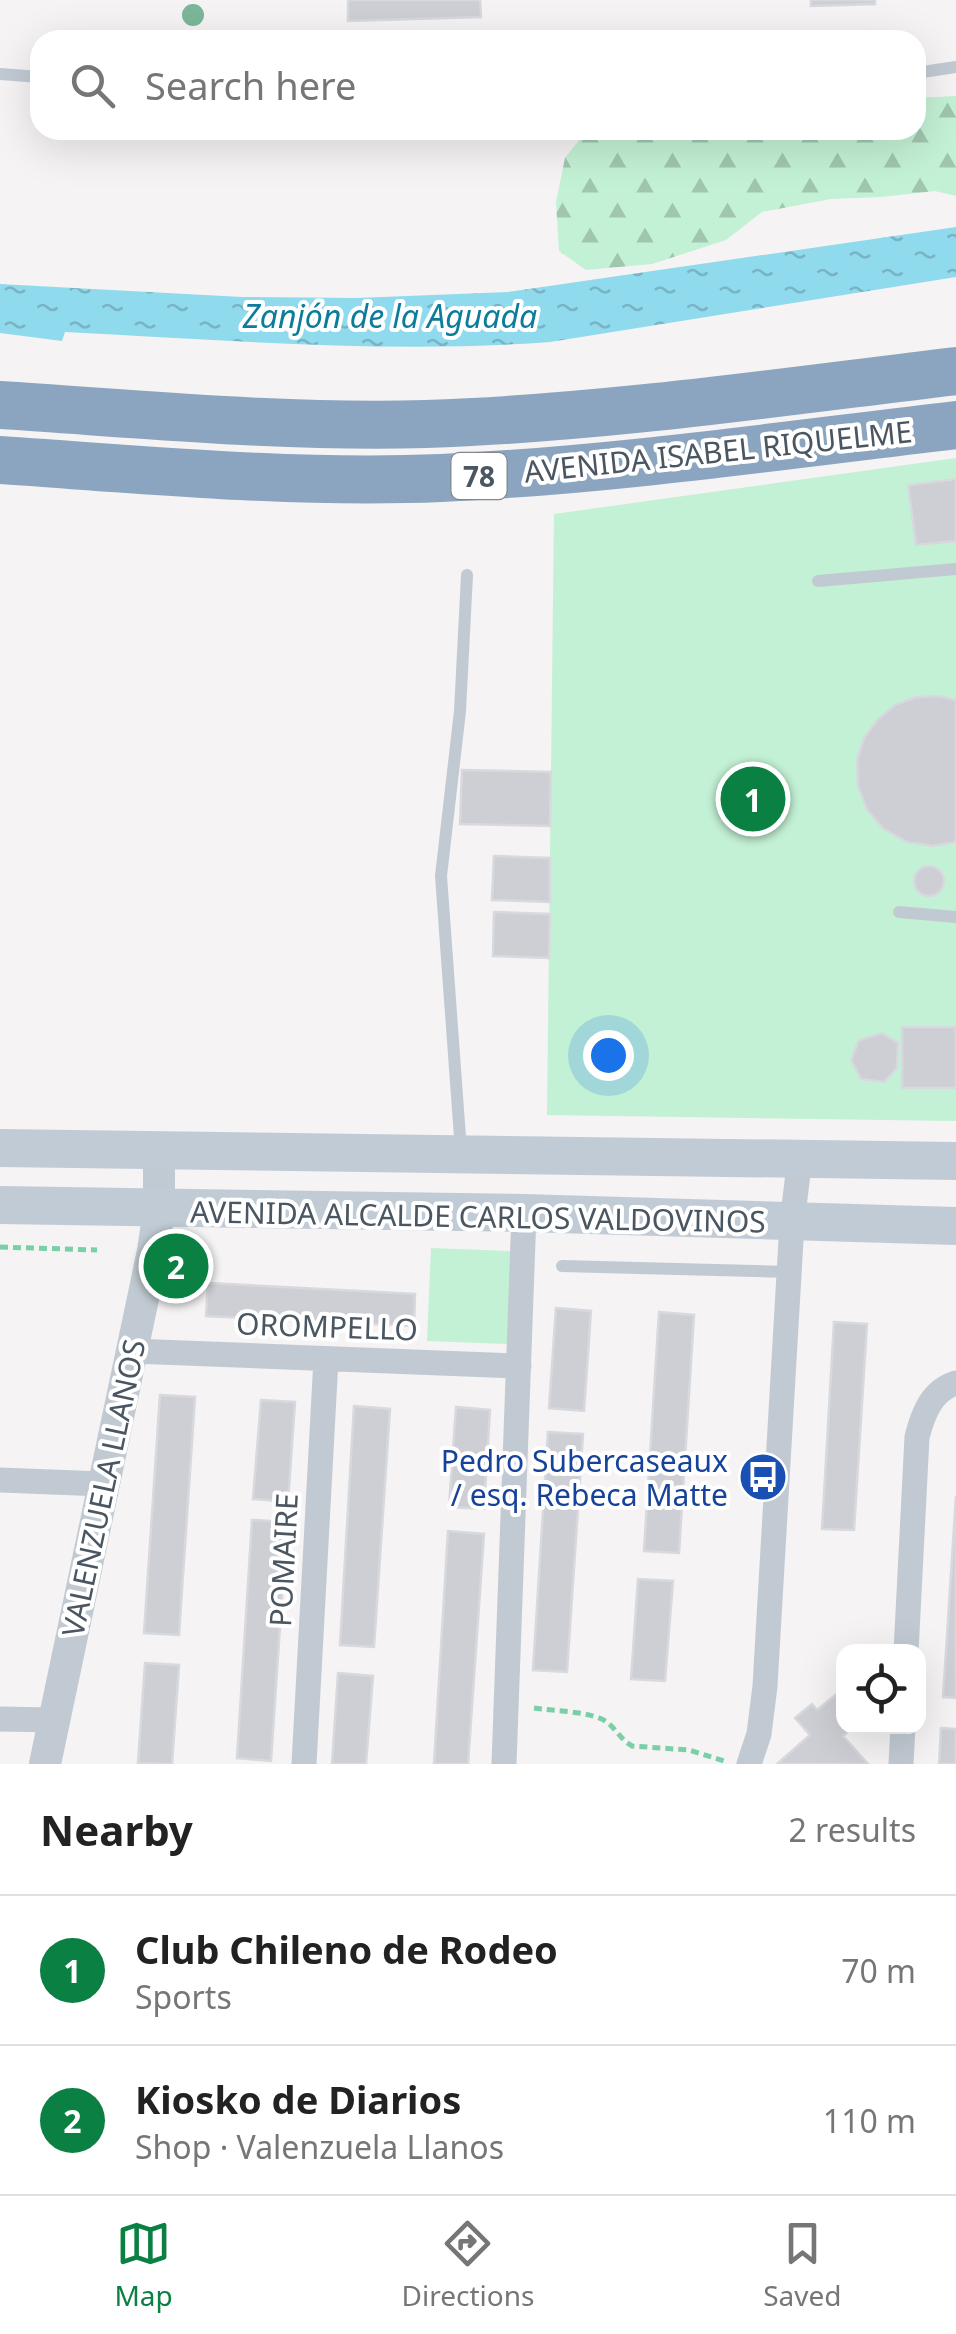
<!DOCTYPE html>
<html lang="en">
<head>
<meta charset="utf-8">
<style>
	body { margin:0; font-family:"Noto Sans",sans-serif; background:#f6f6f6; color:#222 }
	.controls { position:absolute; right:30px; bottom:30px; display:grid; overflow:hidden; border-radius:20px; box-shadow:0 10px 40px #0002 }
	.controls button { width:90px; height:90px; display:grid; place-items:center; padding:0; border:0; border-bottom:2px solid #e0e0e0; background:#fff; color:#222; font:50px sans-serif }
	.you { position:absolute; left:608px; top:1055px; width:35px; height:35px; margin:-25px; border:8px solid #fff; border-radius:50%; background:#1a73e8; box-shadow:0 0 0 15px #1a73e833 }
	.badge { display:grid; place-items:center; width:65px; height:65px; border-radius:50%; background:#0b8043; color:#fff; font-size:32px; font-weight:700 }
	.pin { position:absolute; translate:-50% -50%; border:5px solid #fff; box-shadow:0 2px 10px #0006 }
	.list { margin:0; padding:0; list-style:none }
	h2 { display:flex; justify-content:space-between; align-items:center; height:130px; margin:0; padding:0 40px; font-size:42px }
	h2 small { font-size:32px; font-weight:400; color:#767676 }
	.list li { display:grid; grid-template-columns:65px 1fr auto; gap:30px; align-items:center; box-sizing:border-box; height:150px; padding:0 40px; border-top:2px solid #e0e0e0 }
	.list b { display:block; font-size:38px; white-space:nowrap }
	.list p { margin:0; font-size:32px; white-space:nowrap; color:#767676 }
	.list em { font-size:32px; font-style:normal; color:#767676 }
	.icon { flex:none; width:55px; height:55px; fill:none; stroke:currentColor; stroke-width:2; stroke-linecap:round; stroke-linejoin:round }
	.map { position:relative; flex:none; width:956px; height:1764px; overflow:hidden }
	.search { position:absolute; background:#fff; box-shadow:0 10px 40px #0002; left:30px; right:30px; top:30px; height:110px; display:flex; align-items:center; gap:25px; box-sizing:border-box; padding:0 35px; border-radius:30px; color:#767676; font-size:38px }
	.sheet { height:430px; background:#fff }
	nav { display:flex; justify-content:space-around; align-items:center; box-sizing:border-box; height:140px; border-top:2px solid #e0e0e0; background:#fff; font-size:28px; color:#767676 }
	nav a { display:grid; justify-items:center; gap:5px }
	nav .on { color:#0b8043 }
	.map>svg:first-child { display:block }
	.forest { fill:url(#forest-firs) }
	.green { fill:#c3f1d5 }
	.water { fill:url(#water-ripples) }
	.building { fill:#cdcfd5; stroke:#d7d9de; stroke-width:2.5 }
	.lines { fill:none; stroke-linecap:round; stroke-linejoin:round }
	.path { stroke:#7ad0a6; stroke-width:5; stroke-dasharray:8 5; stroke-linecap:butt }
	.service { stroke:#c1cad2; stroke-width:12 }
	.minor { stroke:#c1cad2; stroke-width:25 }
	.tertiary { stroke:#c1cad2; stroke-width:32 }
	.secondary { stroke:#c1cbd6; stroke-width:38 }
	.motorway { stroke:#8ba5c1; stroke-width:48 }
	.tree { fill:#7bb799 }
	.labels { text-anchor:middle; dominant-baseline:central; stroke-width:8; stroke-linejoin:round; paint-order:stroke }
	.shield { fill:#fff; stroke:#808990; stroke-width:2.5 }
	.shield-label { font-size:28px; font-weight:bold; fill:#4a5661 }
	.street-label { font-size:30px; fill:#4a5661; stroke:#fff }
	.transit-label { font-size:30px; fill:#164399; stroke:#fff; text-anchor:end }
	.water-label { font-size:32px; font-style:italic; fill:#0c7c9b; stroke:#fff }
</style>
</head>
<body>
<div class="map">
<svg width="956" height="1764" viewBox="0 0 956 1764">
	<defs>
		<pattern id="forest-firs" width="22" height="20" patternUnits="userSpaceOnUse" patternTransform="scale(2.5)"><rect width="22" height="20" fill="#c3f1d5"/><path d="M5 1l3.5 6h-7zM16 11l3.5 6h-7z" fill="#a0c6b0"/></pattern>
		<pattern id="water-ripples" width="26" height="14" patternUnits="userSpaceOnUse" patternTransform="scale(2.5)"><rect width="26" height="14" fill="#90daee"/><path d="M2 4q2-2 4 0t4 0M15 11q2-2 4 0t4 0" fill="none" stroke="#78b4c4"/></pattern>
	</defs>
	<rect width="100%" height="100%" fill="#f5f3f3"/>
	<path class="forest" d="M956 96V196L935 191 881 197 831 199 762 212 726 240 652 264 586 270 559 251 556 202 565 158 587 130H769L779 132 783 130H916V98Z"/>
	<path class="green" d="M956 458V1121L547 1115 554 514Z
		M431 1248 511 1251 507 1344 427 1341Z"/>
	<path class="water" d="M956 227V277L550 342C389 354 227 340 65 332L62 341 0 333V284L242 297 357 298 508 292Z"/>
	<path class="building" d="M348 0H480L481 17 348 21Z
		M811 0H875V4L811 6Z
		M956 479V541L916 545 908 485Z
		M939 696 956 700V842L933 846 907 842 884 829 867 810 858 786 857 760 864 738 877 720 895 705 916 697Z
		M462 770 551 772 550 826 460 824Z
		M494 856 550 858V902L492 900Z
		M914 881a15 15 0 1 1 30 0a15 15 0 1 1-30 0Z
		M494 912 550 914 549 958 493 956Z
		M902 1027H956V1088H902Z
		M882 1033 898 1043 897 1068 884 1082 861 1079 851 1060 859 1040Z
		M208 1283 415 1294 414 1326 206 1316Z
		M556 1308 591 1311 584 1411 549 1408Z
		M659 1312 694 1315 679 1553 644 1551Z
		M834 1322 867 1324 854 1530 822 1529Z
		M160 1395 195 1397 179 1635 144 1633Z
		M261 1400 295 1402 288 1502 253 1499Z
		M354 1406 390 1409 374 1647 340 1645Z
		M456 1407 490 1410 484 1509 449 1507Z
		M548 1432 583 1434 567 1672 533 1670Z
		M956 1496V1698L943 1697Z
		M252 1520 287 1522 271 1761 237 1758Z
		M448 1531 484 1534 468 1764H434Z
		M638 1579 673 1581 665 1681 631 1679Z
		M145 1663 179 1665 172 1764 138 1763Z
		M338 1673 373 1676 366 1764H332Z
		M844 1688V1726H855L843 1736 868 1764H777L810 1735 795 1718 812 1704 817 1710Z
		M941 1728 956 1729V1764H939Z"/>
	<g class="lines">
		<path class="path" d="M0 1247 97 1250
			M534 1708C552 1711 594 1711 608 1723 617 1730 621 1740 632 1746L689 1750 724 1761"/>
		<path class="service" d="M916 73 956 67
			M0 74 40 77
			M818 581 956 569
			M899 912 956 917
			M461 1151 441 876 460 711 467 575
			M562 1266 789 1272"/>
		<path class="minor" d="M132 1351 519 1366
			M0 1480 103 1484
			M906 1652 917 1437C923 1414 931 1391 956 1383
			M0 1719 54 1720
			M304 1764 326 1359
			M504 1764 524 1213
			M749 1764 759 1734 765 1686 792 1223 800 1157
			M901 1764 903 1726"/>
		<path class="tertiary" d="M45 1764 153 1251 159 1209V1151"/>
		<path class="secondary" d="M0 1148 956 1161
			M0 1205 524 1213 956 1226"/>
		<path class="motorway" d="M0 405C141 414 284 428 426 424 603 418 780 392 956 371
			M0 460C147 470 294 484 441 478 613 470 785 445 956 425"/>
	</g>
	<circle class="tree" cx="193" cy="15" r="11"/>
	<defs>
		<g id="bus-disc" transform="scale(2.5)"><circle r="9.5" fill="#1a4fb4" stroke="#fff"/><path d="M-5-6H5V4H4V6H2V4H-2V6H-4V4H-5ZM-3.5-4V0h7V-4ZM-3.5 1.2v1.5H-2V1.2ZM2 1.2v1.5H3.5V1.2Z" fill="#fff"/></g>
	</defs>
	<g fill-rule="evenodd">
		<use href="#bus-disc" x="763" y="1477"/>
	</g>
	<g class="labels">
		<rect class="shield" x="451.5" y="453" width="55" height="46" rx="8"/>
		<g class="shield-label">
			<text x="479" y="476">78</text>
		</g>
		<g class="street-label">
			<text transform="translate(718 451) rotate(-6)">AVENIDA ISABEL RIQUELME</text>
			<text transform="translate(478 1216) rotate(1)">AVENIDA ALCALDE CARLOS VALDOVINOS</text>
			<text transform="translate(327 1326) rotate(2)">OROMPELLO</text>
			<text transform="translate(103 1488) rotate(-78)">VALENZUELA LLANOS</text>
			<text transform="translate(283 1560) rotate(-87)">POMAIRE</text>
		</g>
		<g class="transit-label">
			<text x="728" y="1460">Pedro Subercaseaux<tspan x="728" dy="34">/ esq. Rebeca Matte</tspan></text>
		</g>
		<g class="water-label">
			<text x="390" y="315">Zanjón de la Aguada</text>
		</g>
	</g>
</svg>
<div class="controls">
<button><svg class="icon" aria-label="locate" viewBox="0 0 24 24"><circle cx="12" cy="12" r="6"/><path d="M12 2v4M12 18v4M2 12h4M18 12h4"/></svg></button>
</div>
<div class="you"></div>
<div class="pin badge" style="left:753px;top:799px">1</div>
<div class="pin badge" style="left:176px;top:1266px">2</div>
<div class="search"><svg class="icon" aria-label="search" viewBox="0 0 24 24"><circle cx="10" cy="10" r="6"/><path d="M15 15l6 6"/></svg>Search here</div>
</div>
<section class="sheet">
<h2>Nearby<small>2 results</small></h2>
<ul class="list">
<li><span class="badge">1</span><div><b>Club Chileno de Rodeo</b><p>Sports</p></div><em>70 m</em></li>
<li><span class="badge">2</span><div><b>Kiosko de Diarios</b><p>Shop · Valenzuela Llanos</p></div><em>110 m</em></li>
</ul>
</section>
<nav>
<a class="on"><svg class="icon" aria-label="map" viewBox="0 0 24 24"><path d="M3 6l6-2 6 2 6-2v14l-6 2-6-2-6 2zM9 4v14M15 6v14"/></svg>Map</a>
<a><svg class="icon" aria-label="directions" viewBox="0 0 24 24"><path d="M12 3l9 9-9 9-9-9zM9 14v-3h6M13 9l2 2-2 2"/></svg>Directions</a>
<a><svg class="icon" aria-label="saved" viewBox="0 0 24 24"><path d="M7 4h10v16l-5-4-5 4z"/></svg>Saved</a>
</nav>
</body>
</html>
